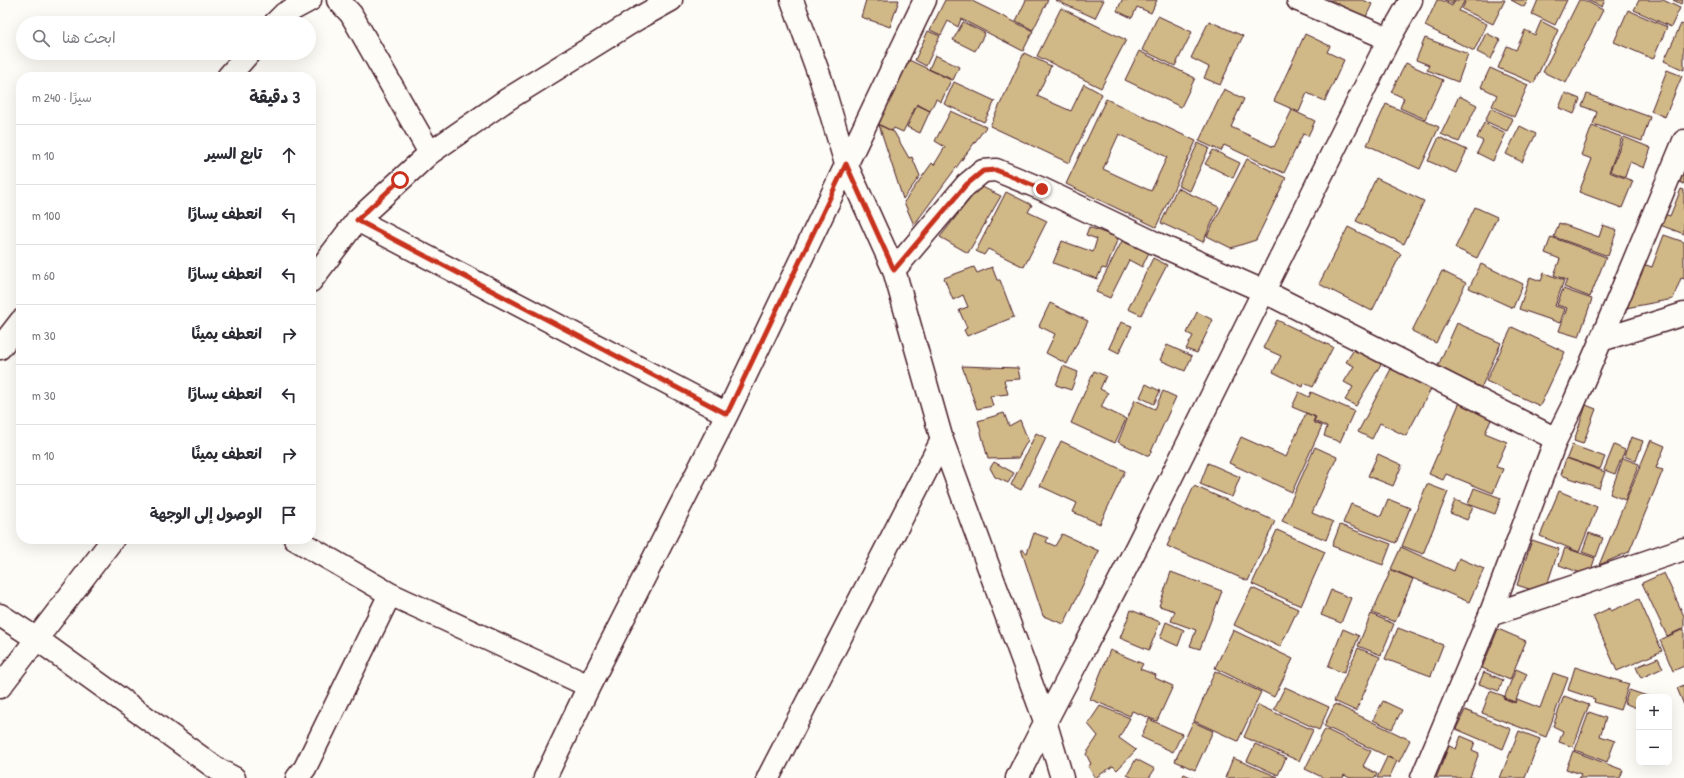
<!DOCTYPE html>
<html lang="ar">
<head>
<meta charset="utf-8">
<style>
	body { margin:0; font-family:"Patrick Hand","Playpen Sans Arabic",sans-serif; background:#f7f7f7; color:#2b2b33; direction:rtl }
	.controls { position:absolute; right:12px; bottom:12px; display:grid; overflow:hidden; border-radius:8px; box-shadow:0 4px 16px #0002 }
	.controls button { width:36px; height:36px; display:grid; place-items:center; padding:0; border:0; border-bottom:1px solid #e1e1e2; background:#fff; color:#2b2b33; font:20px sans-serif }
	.stop { position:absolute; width:12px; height:12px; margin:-9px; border:3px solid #c8321e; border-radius:50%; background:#fff }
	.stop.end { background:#c8321e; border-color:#fff; box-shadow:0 1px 4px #0008 }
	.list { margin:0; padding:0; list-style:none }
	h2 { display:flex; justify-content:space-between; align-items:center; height:52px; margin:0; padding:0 16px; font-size:17px }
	h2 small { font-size:13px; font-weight:400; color:#7c7c81 }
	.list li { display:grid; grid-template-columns:26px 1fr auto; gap:12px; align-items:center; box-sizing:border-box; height:60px; padding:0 16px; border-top:1px solid #e1e1e2 }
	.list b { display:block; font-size:15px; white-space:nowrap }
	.list em { font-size:13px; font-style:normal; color:#7c7c81 }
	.icon { flex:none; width:22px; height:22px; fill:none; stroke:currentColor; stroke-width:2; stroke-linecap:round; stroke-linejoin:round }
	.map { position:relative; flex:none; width:1684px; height:778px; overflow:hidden; direction:ltr }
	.search { position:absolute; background:#fff; box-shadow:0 4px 16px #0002; left:16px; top:16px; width:300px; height:44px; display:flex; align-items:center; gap:10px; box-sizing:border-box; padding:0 14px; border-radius:22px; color:#7c7c81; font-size:15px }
	.panel { position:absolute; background:#fff; box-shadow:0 4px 16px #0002; left:16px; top:72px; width:300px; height:472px; border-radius:16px; direction:rtl }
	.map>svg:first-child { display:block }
	.building { fill:#d0b887; stroke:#4a1f2b; fill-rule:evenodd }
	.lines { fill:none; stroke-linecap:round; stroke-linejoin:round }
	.street-casing { stroke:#4a1f2b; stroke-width:25 }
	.street { stroke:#fdfcf7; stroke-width:22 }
	.route { stroke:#c8321e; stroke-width:5 }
</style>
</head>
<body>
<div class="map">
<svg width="1684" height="778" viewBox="0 0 1684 778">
	<rect width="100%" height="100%" fill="#fdfcf7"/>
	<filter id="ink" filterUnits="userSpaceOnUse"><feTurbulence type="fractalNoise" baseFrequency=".025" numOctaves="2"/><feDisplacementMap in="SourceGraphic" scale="8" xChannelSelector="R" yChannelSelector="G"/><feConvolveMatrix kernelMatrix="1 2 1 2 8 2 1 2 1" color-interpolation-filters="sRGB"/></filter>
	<g filter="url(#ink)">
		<path class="building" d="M866 0H899L890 27 861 17Z
			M945 0H970L1033 31 1023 51 961 19 958 27 948 21 941 35 930 30Z
			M1026 0H1048L1033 30 1016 21Z
			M1055 0H1104L1095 18Z
			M1122 0H1157L1151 13 1137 7 1132 18 1117 11Z
			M1328 0H1363L1372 4 1364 21 1327 3Z
			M1437 0H1441L1452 6 1455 0H1465L1459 11 1487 24 1474 51 1425 26Z
			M1444 0H1454L1452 4Z
			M1466 0H1505L1493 24 1462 9Z
			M1511 0H1528L1524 7Z
			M1538 0H1567L1555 25 1532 14Z
			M1579 0H1584L1603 10 1566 83 1543 72Z
			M1587 0H1605L1602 7Z
			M1639 0H1663L1680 8 1671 27 1634 10Z
			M1673 0H1683L1681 4Z
			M1061 8 1126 40 1101 88 1037 56Z
			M1628 10 1667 27 1653 59 1614 42Z
			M1158 16 1192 32 1175 66 1142 50Z
			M1209 21 1243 36 1220 85 1204 78 1209 67 1191 58Z
			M1541 21 1558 30 1534 83 1498 68 1507 46 1516 50 1525 30 1535 35Z
			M963 22 985 33 975 51 953 40Z
			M1681 24 1684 25V70L1664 61Z
			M928 31 940 36 926 66 915 60Z
			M1486 33 1500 40 1491 59 1477 52Z
			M1305 34 1330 46 1327 52 1344 60 1325 101 1307 93 1299 112 1274 101Z
			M1425 38 1468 54 1458 82 1427 70 1429 65 1416 60Z
			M1139 51 1195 78 1181 107 1125 80Z
			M1024 53 1051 66 1037 96 1071 111 1084 84 1102 94 1069 163 990 126Z
			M935 55 959 67 953 80 929 69Z
			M909 60 951 80 941 102 936 99 930 111 917 104 903 132 894 128 892 131 878 124Z
			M1406 63 1443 80 1425 119 1400 108 1404 98 1391 92Z
			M1490 68 1528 85 1514 117 1492 106 1497 95 1481 87Z
			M1667 70 1682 76 1665 117 1651 111Z
			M954 82 995 101 984 122 944 104Z
			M1224 89 1244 99 1231 127 1274 147 1292 110 1315 121 1308 136 1303 134 1284 173 1224 145 1221 151 1199 141Z
			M1565 93 1580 99 1574 114 1559 108Z
			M1587 94 1650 117 1642 141 1593 124 1597 112 1582 106Z
			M1459 96 1477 105 1459 142 1441 134Z
			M1106 99 1196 141 1156 227 1066 184ZM1119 134 1167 157 1151 191 1103 169Z
			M1386 104 1439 127 1420 169 1367 145Z
			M917 105 930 111 920 133 907 127Z
			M1491 108 1513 119 1507 131 1485 121Z
			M951 111 986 127 914 225 904 202 932 163 934 165 945 147 935 141Z
			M1484 123 1506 133 1493 161 1477 153 1483 141 1477 138Z
			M879 125 894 132 909 158 912 157 920 176 903 199Z
			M1520 126 1536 134 1522 162 1506 154Z
			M1592 126 1622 137 1609 172 1633 181 1622 208 1579 192 1592 159 1581 155Z
			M1439 137 1467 150 1456 173 1428 161Z
			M1624 137 1651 148 1644 168 1630 162 1625 177 1610 171Z
			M1198 143 1209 148 1190 191 1178 186Z
			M1213 150 1240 163 1233 178 1205 164Z
			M1247 159 1286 178 1256 240 1231 248 1207 236Z
			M1684 159V184L1676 180Z
			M1376 178 1424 201 1404 244 1356 221Z
			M980 186 1001 196 968 253 940 237Z
			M1177 188 1219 207 1203 242 1161 223Z
			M1681 189 1684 190V234L1660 225 1664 214 1670 216Z
			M1006 192 1032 205 1028 212 1047 221 1024 267 988 249 984 255 976 251Z
			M1475 207 1497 217 1477 258 1455 248Z
			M1559 223 1599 237 1603 225 1617 230 1608 256 1554 237Z
			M1089 227 1118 238 1106 269 1102 268 1097 279 1053 263 1062 241 1093 252 1097 239 1086 235Z
			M1348 227 1401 254 1372 311 1319 284Z
			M1664 235 1684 242V279L1681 278 1673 299 1626 308 1643 264 1652 267Z
			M1551 237 1606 257 1590 297 1564 287 1567 280 1554 275 1560 259 1545 253Z
			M1142 239 1153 244 1142 267 1129 260 1110 298 1096 292 1122 241 1137 248Z
			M1153 258 1167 265 1141 315 1128 309Z
			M1481 264 1523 284 1513 308 1469 288Z
			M974 267 977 273 992 267 997 280H1000L1014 317 967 336 964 330 967 328 959 310 968 307 963 295 953 300 944 278Z
			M1442 271 1466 283 1436 343 1412 331Z
			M1544 273 1564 280 1555 306 1565 309 1560 323 1519 309 1530 277 1541 281Z
			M1563 289 1592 299 1579 337 1559 331 1567 308 1557 305Z
			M1050 303 1088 321 1067 364 1046 353 1055 334 1039 326Z
			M1197 312 1213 320 1197 353 1186 349 1193 336 1187 333Z
			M1277 320 1333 347 1313 387 1304 383 1303 387 1273 372 1281 356 1263 348Z
			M1121 322 1132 326 1119 353 1109 348Z
			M1457 323 1501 343 1481 388 1437 368Z
			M1512 327 1565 352 1540 406 1486 381Z
			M1167 345 1192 356 1185 371 1160 360Z
			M1355 348 1381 364 1356 406 1345 400 1353 387 1344 382 1354 366 1346 362Z
			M962 366 1018 368 1020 379 1004 380 1008 394 990 396 993 406 977 409Z
			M1063 366 1078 372 1071 390 1056 385Z
			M1392 367 1432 387 1406 436 1380 423 1372 439 1358 432Z
			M1094 371 1106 376 1100 389 1108 393 1101 407 1126 419 1115 443 1071 423Z
			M1146 384 1160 391 1154 404 1140 397Z
			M1163 391 1176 397 1149 456 1118 442 1135 400 1155 409Z
			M1299 392 1309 397 1311 392 1354 411 1340 442 1324 436 1327 427 1314 421 1316 417 1292 407Z
			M1462 397 1495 411 1485 433 1507 442 1496 467 1503 469 1493 493 1446 474 1443 480 1429 474Z
			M1586 405 1596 409 1583 444 1574 441Z
			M1004 413 1009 426 1020 420 1028 440 1018 458 988 459 978 421Z
			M1306 413 1315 417 1313 422 1322 426 1292 492 1229 463 1241 437 1286 457Z
			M1036 433 1046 438 1021 490 1011 485Z
			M1631 437 1643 441 1636 461 1624 456Z
			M1651 440 1665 446 1656 468 1663 470 1629 552 1599 565Z
			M1061 441 1125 471 1100 524 1073 512 1077 503 1040 486Z
			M1572 445 1605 457 1600 469 1567 458Z
			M1614 445 1625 450 1615 474 1604 470Z
			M1315 447 1337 457 1312 513 1333 522 1326 540 1282 521Z
			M1378 454 1402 465 1393 486 1368 476Z
			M1566 458 1605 472 1599 488 1561 475Z
			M1623 458 1639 464 1625 500 1610 494Z
			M994 462 1014 473 1008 483 995 477 990 468Z
			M1208 463 1240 477 1232 497 1200 484Z
			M1427 484 1448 492 1423 554 1402 546Z
			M1194 486 1275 521 1248 581 1167 546Z
			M1474 488 1501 498 1495 514 1468 504Z
			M1559 491 1597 507 1579 552 1540 536Z
			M1388 499 1410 508 1396 543 1343 523 1351 504 1381 516Z
			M1455 500 1473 507 1467 520 1450 513Z
			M1340 525 1391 544 1383 565 1332 546Z
			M1277 530 1325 552 1301 606 1252 584Z
			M1034 533 1048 538 1046 542 1055 546 1062 534 1099 551 1064 624 1043 616 1021 549 1027 553Z
			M1589 533 1603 538 1596 557 1582 552Z
			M1532 540 1559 549 1544 594 1517 585Z
			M1401 547 1454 571 1459 558 1484 569 1469 602 1391 569Z
			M1565 548 1595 558 1589 576 1559 565Z
			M1391 570 1413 579 1395 622 1372 613Z
			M1171 572 1222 591 1200 649 1190 646 1196 630 1171 621 1175 611 1159 606Z
			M1664 573 1684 616V628L1667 636 1642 583Z
			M1252 588 1298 609 1280 647 1234 625Z
			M1331 590 1351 598 1341 623 1321 615Z
			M1639 599 1662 651 1617 671 1593 616 1610 608 1611 611Z
			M1131 610 1160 622 1149 650 1120 638Z
			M1371 614 1394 624 1381 655 1358 646Z
			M1166 622 1184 630 1178 646 1160 638Z
			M1398 628 1443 645 1431 676 1385 659Z
			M1343 629 1359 636 1344 673 1328 667Z
			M1498 629 1526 641 1510 680 1482 668Z
			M1684 629V666L1673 671 1660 640Z
			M1233 630 1293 659 1274 697 1215 668Z
			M1358 648 1380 657 1356 711 1334 701Z
			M1110 650 1143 664 1140 669 1156 675 1155 678 1173 686 1157 721 1132 711 1130 716 1090 699Z
			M1658 658 1663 668 1641 678 1636 667Z
			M1575 667 1629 684 1620 710 1594 702 1595 699 1568 690Z
			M1516 669 1527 674 1515 702 1504 698Z
			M1215 671 1261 692 1238 741 1194 721Z
			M1484 672 1503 680 1499 691 1479 684Z
			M1553 673 1568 678 1546 737 1482 713 1490 691 1504 696 1503 698 1515 703 1517 699 1540 708Z
			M1684 685V705L1677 688Z
			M1285 687 1329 707 1319 730 1274 709Z
			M1629 690 1650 697H1639V709L1624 703Z
			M1564 696 1589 705 1573 747 1559 742 1563 731 1553 726Z
			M1383 701 1402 710 1392 729 1373 720Z
			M1335 704 1410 740 1399 762 1324 726Z
			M1258 705 1313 730 1299 761 1244 737Z
			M1100 706 1130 718 1119 738 1136 750 1117 770 1113 766 1095 778 1088 766 1091 764 1086 754 1098 736 1088 724Z
			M1465 710 1511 729 1503 749 1456 729Z
			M1589 712 1606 718 1600 736 1615 741 1607 762 1575 750Z
			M1149 719 1182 734 1173 752 1141 737Z
			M1193 722 1213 731 1195 770 1175 761Z
			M1325 729 1371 751 1363 766 1377 774 1375 778H1350L1344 775 1343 778H1324L1305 769Z
			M1519 731 1540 739 1525 778H1500Z
			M1461 736 1475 742 1472 750 1479 753 1470 777 1474 778H1436L1449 746 1456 749Z
			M1255 744 1286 758 1278 775 1247 761Z
			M1573 751 1623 770 1620 778H1579L1581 774 1566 769Z
			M1387 757 1397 761 1389 778H1377Z
			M1233 758 1278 777 1225 778Z
			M1136 759 1155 769 1149 778H1133L1127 775Z
			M1184 774 1193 778H1182Z"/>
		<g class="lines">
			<g class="street-casing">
				<path id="street" d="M338 0 351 14 430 153
					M792 0 821 80 846 164 894 270 942 440 1045 721 1062 778
					M1298 0 1389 39
					M275 23 284 14 310 0
					M228 77 249 53
					M357 220 727 414
					M894 270 966 185 983 171 996 170 1042 189 1155 243 1263 291 1556 439
					M311 281 357 220 430 153 508 99 637 19 671 0
					M1601 340 1684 314
					M0 348 21 321
					M295 539 390 594 589 686
					M0 615 37 639 217 769 234 778
					M1490 615 1684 549
					M0 687 113 539
					M297 778 305 768 390 594
					M545 778 589 686 727 414 925 0
					M768 778 942 440
					M1017 778C1057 697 1101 619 1141 538 1224 372 1306 205 1389 39L1411 0
					M1422 778 1490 615 1556 439 1573 405 1601 340 1684 141"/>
			</g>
			<use href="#street" class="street"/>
		</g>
	</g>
	<g class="lines" filter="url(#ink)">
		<path class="route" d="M400 180 357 220 727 414 846 164 894 270 966 185 983 171 996 170 1042 189"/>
	</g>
</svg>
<div class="controls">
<button>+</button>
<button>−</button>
</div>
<div class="stop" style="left:400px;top:180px"></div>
<div class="stop end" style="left:1042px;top:189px"></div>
<div class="search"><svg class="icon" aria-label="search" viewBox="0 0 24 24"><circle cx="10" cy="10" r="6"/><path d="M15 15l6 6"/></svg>ابحث هنا</div>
<section class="panel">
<h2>3 دقيقة<small>سيرًا · 240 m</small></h2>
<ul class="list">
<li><svg class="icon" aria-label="ahead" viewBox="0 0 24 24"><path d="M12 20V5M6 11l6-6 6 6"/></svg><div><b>تابع السير</b></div><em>10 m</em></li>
<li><svg class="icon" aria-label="left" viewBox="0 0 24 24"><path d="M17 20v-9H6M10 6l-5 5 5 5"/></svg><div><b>انعطف يسارًا</b></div><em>100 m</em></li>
<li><svg class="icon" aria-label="left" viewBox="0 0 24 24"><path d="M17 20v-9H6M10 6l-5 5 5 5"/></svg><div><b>انعطف يسارًا</b></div><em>60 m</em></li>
<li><svg class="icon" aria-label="right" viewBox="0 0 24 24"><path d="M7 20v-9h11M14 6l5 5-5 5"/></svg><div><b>انعطف يمينًا</b></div><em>30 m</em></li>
<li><svg class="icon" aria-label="left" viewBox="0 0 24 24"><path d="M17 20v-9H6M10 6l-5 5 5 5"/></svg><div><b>انعطف يسارًا</b></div><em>30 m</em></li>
<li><svg class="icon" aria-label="right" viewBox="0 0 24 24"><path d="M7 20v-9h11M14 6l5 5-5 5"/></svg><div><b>انعطف يمينًا</b></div><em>10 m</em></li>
<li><svg class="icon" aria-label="arrive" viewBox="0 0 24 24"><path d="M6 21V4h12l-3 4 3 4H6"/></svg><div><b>الوصول إلى الوجهة</b></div></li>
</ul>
</section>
</div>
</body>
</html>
